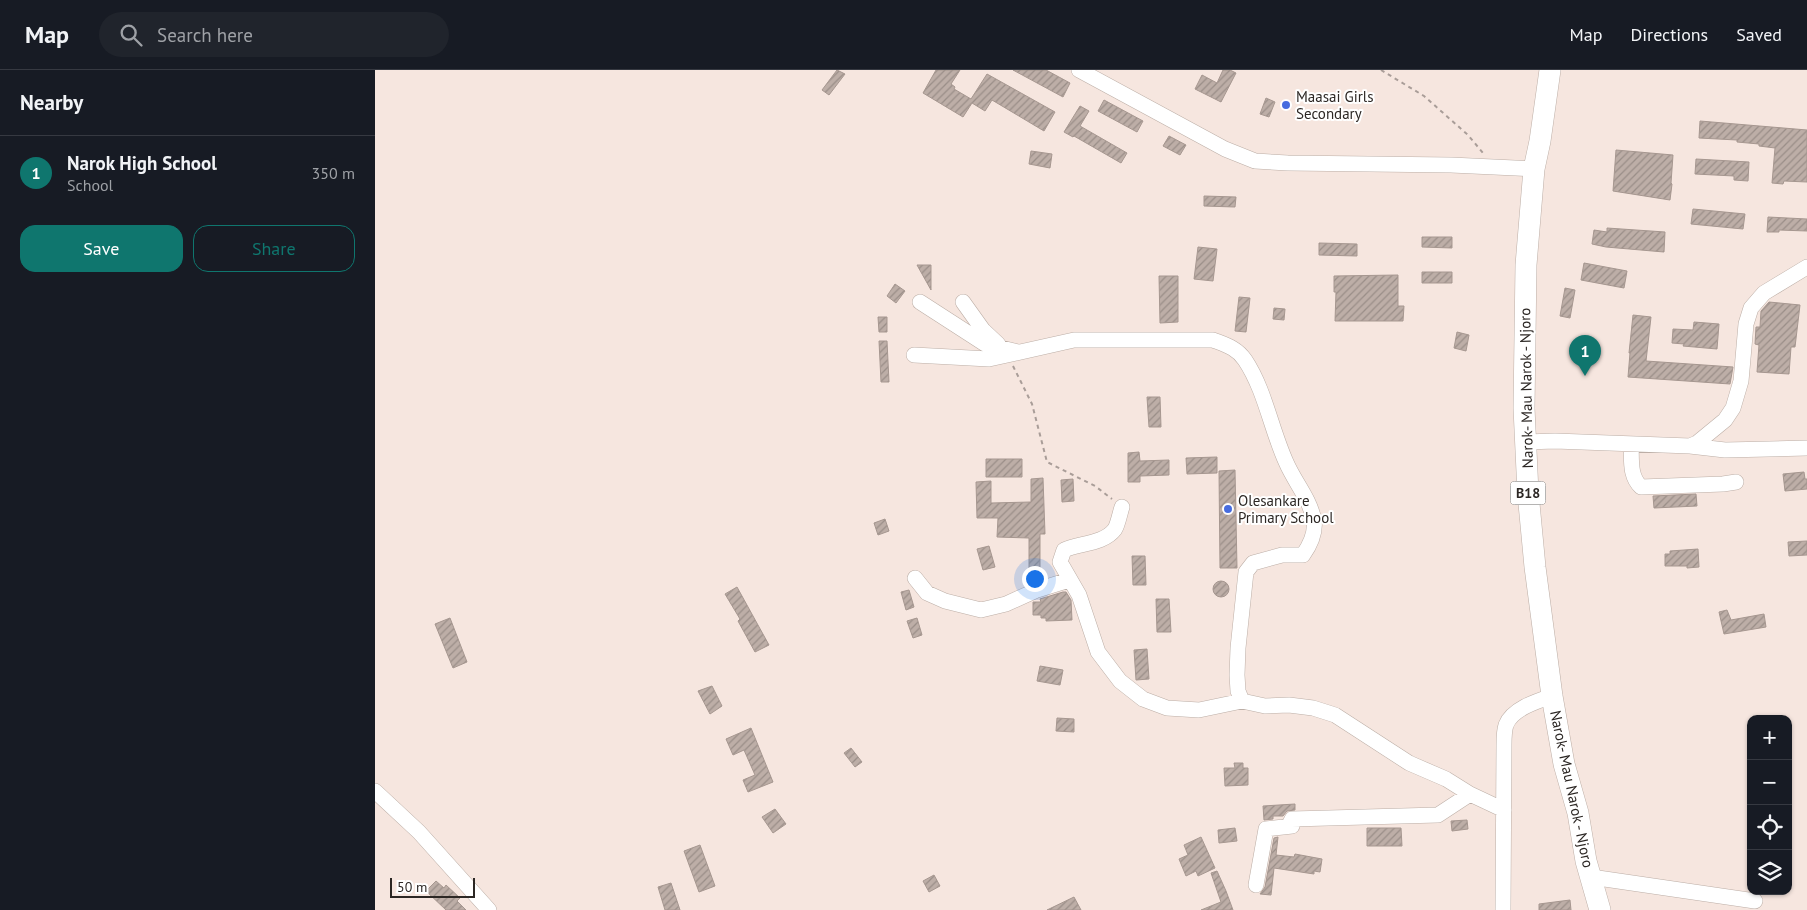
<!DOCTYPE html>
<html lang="en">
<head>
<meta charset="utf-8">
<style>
	body { margin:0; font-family:"PT Sans",sans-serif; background:#20242c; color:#f1f3f6 }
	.controls { position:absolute; right:15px; bottom:15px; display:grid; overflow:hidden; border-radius:10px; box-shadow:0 1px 4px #0004 }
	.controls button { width:45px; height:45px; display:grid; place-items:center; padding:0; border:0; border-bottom:1px solid #363941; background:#171b24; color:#f1f3f6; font:25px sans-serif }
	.scale { position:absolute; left:15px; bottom:12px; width:85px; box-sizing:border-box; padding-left:5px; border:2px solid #2c2724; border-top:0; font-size:14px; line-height:18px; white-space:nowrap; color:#2c2724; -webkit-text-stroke:4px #fff; paint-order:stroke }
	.you { position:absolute; left:659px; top:508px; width:18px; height:18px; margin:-12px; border:4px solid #fff; border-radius:50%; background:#1a73e8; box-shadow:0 0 0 8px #1a73e833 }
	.badge { display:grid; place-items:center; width:32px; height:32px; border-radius:50%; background:#0f766e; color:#fff; font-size:16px; font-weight:700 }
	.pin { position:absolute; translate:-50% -41px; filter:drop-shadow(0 1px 2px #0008) }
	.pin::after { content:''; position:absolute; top:26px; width:18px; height:15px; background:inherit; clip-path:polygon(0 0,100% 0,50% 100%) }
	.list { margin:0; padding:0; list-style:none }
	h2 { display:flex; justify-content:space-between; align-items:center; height:65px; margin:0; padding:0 20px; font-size:21px }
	h2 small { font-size:16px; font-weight:400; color:#9ea1a6 }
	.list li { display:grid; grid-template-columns:32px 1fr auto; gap:15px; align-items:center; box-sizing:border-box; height:75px; padding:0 20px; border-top:1px solid #363941 }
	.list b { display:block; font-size:19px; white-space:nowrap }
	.list p { margin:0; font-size:16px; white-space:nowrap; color:#9ea1a6 }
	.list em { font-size:16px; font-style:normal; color:#9ea1a6 }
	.actions { display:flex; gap:10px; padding:15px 20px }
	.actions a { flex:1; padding:11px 0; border:1px solid #0f766e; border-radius:15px; text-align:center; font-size:18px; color:#0f766e }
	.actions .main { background:#0f766e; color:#fff }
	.icon { flex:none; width:28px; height:28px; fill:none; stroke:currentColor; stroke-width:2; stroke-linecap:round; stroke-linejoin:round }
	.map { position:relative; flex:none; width:1432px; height:840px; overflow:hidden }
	header { display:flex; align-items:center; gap:30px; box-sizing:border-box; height:70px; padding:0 25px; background:#171b24; border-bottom:1px solid #363941 }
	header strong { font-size:24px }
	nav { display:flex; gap:28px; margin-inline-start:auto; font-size:18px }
	.search { width:350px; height:45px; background:#20242c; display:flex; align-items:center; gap:12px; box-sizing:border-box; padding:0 18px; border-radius:28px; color:#9ea1a6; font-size:19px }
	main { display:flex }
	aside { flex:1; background:#171b24 }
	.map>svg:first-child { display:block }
	.building { fill:url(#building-hatch); stroke:#a69790 }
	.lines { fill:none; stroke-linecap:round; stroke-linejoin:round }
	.minor-casing { stroke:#bcaea6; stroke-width:16 }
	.highway-casing { stroke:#bcaea6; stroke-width:22 }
	.path { stroke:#a99d98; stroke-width:2; stroke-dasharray:4 4; stroke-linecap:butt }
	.minor { stroke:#fff; stroke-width:15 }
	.highway { stroke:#fff; stroke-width:21 }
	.poi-dot { fill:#476cdf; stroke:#fff; stroke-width:2 }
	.labels { text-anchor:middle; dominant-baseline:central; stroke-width:4; stroke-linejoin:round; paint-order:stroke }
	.shield { fill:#fff; stroke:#6b6866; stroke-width:1 }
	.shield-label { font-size:14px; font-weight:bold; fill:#2c2724 }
	.poi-label { font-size:15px; fill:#2c2724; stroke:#fff; text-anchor:start }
	.street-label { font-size:15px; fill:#2c2724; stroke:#fff }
</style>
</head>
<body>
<header>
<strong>Map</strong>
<div class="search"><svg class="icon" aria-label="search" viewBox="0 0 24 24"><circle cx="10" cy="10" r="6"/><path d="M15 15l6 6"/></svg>Search here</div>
<nav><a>Map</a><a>Directions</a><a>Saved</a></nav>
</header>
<main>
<aside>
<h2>Nearby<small></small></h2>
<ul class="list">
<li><span class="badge">1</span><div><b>Narok High School</b><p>School</p></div><em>350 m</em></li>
</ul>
<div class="actions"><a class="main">Save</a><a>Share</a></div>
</aside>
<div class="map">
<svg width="1432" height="840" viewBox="0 0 1432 840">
	<defs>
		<pattern id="building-hatch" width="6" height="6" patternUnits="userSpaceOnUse" patternTransform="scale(1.25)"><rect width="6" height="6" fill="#bdaea7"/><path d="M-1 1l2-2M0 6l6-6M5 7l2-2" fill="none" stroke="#9a8e88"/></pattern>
	</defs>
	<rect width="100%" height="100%" fill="#f6e6df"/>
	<path class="building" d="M462 0 470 4 454 25 447 20Z
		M561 0H585L576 14 580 17 579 19 596 29 612 4 680 42 669 61 617 30 610 41 597 33 588 47 548 23Z
		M638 0H671L695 13 688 27Z
		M848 0H855L861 3 846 32 820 19 827 5 842 13Z
		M891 28 900 32 894 47 885 44Z
		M729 30 768 51 762 62 723 41Z
		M705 36 714 41 705 56 752 83 746 93 699 66 698 67 689 62Z
		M1325 51 1432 60V112L1409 111 1408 114 1397 113 1400 78 1384 76V74L1362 72V70L1324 68Z
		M794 66 811 75 805 85 788 76Z
		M1241 80 1298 85 1296 113 1297 114 1295 130 1238 121Z
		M656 81 677 84 675 98 654 94Z
		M1321 89 1374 92 1373 111 1359 110V106L1320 104Z
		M829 126 861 127 860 137 829 136Z
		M1318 139 1370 144 1368 159 1316 154Z
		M1393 147 1432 149V161L1404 160V162H1392Z
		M1232 158 1290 162 1289 182 1231 177 1217 174 1219 160 1232 162Z
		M1047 167H1077V178L1047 177Z
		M944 173 982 174V186L944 185Z
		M823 177 842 179 838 211 819 209Z
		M1209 193 1252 201 1249 218 1206 210Z
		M542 195H556V220Z
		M1047 202H1077V213H1047Z
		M1023 205V236H1029L1028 251H960L961 222H959V206Z
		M784 206H803V252L785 253Z
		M520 214 530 221 521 233 512 226Z
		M1190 218 1200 220 1195 248 1185 246Z
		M864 227 875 228 871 262 860 261Z
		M1394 232 1425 235 1420 277H1416L1414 304 1382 302 1384 275 1380 274 1381 257H1385L1386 241Z
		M899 238 910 239 909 250 898 249Z
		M1258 245 1276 247 1271 291 1358 297 1355 314 1253 307 1255 283H1254Z
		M503 247H512V262H504Z
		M1319 252 1344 254 1342 279 1308 276 1309 274 1297 273 1298 259 1318 260Z
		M1082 262 1094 265 1091 281 1079 278Z
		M504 271H512L514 312H506Z
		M772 327H785L786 357H774Z
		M764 382 765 391 794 390V405L765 406V412H753V383Z
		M842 387V403L812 404 811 388Z
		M611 389H647V407H611Z
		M860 400 862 498H845L844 401Z
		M1429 402 1430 409H1432V419L1410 421 1408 404Z
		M668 408 670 464H665V507H671L654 513V468L622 467 623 448H602L601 412 616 411V433L656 432V409Z
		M698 409 699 431 687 432 686 410Z
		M1321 424 1322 436 1279 438 1278 426Z
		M510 449 514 461 503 465 499 453Z
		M1432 471V485L1414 486 1413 472Z
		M614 476 620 497 608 500 602 479Z
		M1323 479 1324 497 1312 498V496H1290V484H1295V481Z
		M757 486H770L771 515H758Z
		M838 519a8 8 0 1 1 16 0a8 8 0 1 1-16 0Z
		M362 517 394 575 380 582 363 551 365 549 350 524Z
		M534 520 539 537 531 540 526 522Z
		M688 522H691L696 530 697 550 671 551V548H666V545H658V532H666L665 529Z
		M781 529H794L796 562H782Z
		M1352 540 1356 550 1389 544 1391 557 1349 564 1344 542Z
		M75 548 92 592 78 598 60 554Z
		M542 548 547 565 538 568 532 551Z
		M772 579 774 609 761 610 759 580Z
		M665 596 688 600 685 615 662 611Z
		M337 616 347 636 335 644 323 621Z
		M682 648 699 649V662L681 661Z
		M376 658 398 712 373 722 368 710 380 705 369 680 358 685 351 669Z
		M476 678 487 692 480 697 469 683Z
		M859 693H868V698H873V715L850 716 849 698H860Z
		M920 734V740L912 741 908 746H898V749L889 750 888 736Z
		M400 739 411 754 398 763 387 747Z
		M1092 750 1093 759 1077 761 1076 751Z
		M860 758 862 771 844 773 843 760Z
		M992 758H1026L1027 776H992Z
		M826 767 840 798 823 806 821 801 811 806 804 789 813 785 809 775Z
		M903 767 901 785 919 787 920 784 947 789 945 802 939 801V804L899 798 896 825 885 824 890 817 899 768Z
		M325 775 340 816 324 822 309 781Z
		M842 801 851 821 858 840H826L846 832 836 803Z
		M559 805 565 816 554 822 548 811Z
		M61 811 69 818 71 815 85 828 82 831 91 840H71L51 821Z
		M296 813 305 840H290L283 817Z
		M699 827 706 840H672Z
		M1195 830 1196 840H1164V834Z"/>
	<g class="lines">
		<g class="minor-casing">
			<path id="minor" d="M704 0 850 79 880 91 913 93 1076 95 1159 99
				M545 232 610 274 643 282
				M588 232 608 260 623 274
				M539 285 614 289 699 270H838C851 275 862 278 870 290 890 320 896 359 911 392 920 413 934 427 939 450 941 463 935 475 928 485H907L878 493 871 502 863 578 862 605 863 621 867 631 890 636 914 635 938 638 960 645 1034 693 1071 709 1095 724
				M1151 372 1180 371 1315 376 1322 373 1350 350 1358 338 1366 311 1371 254 1376 238 1389 223 1432 197
				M1256 374C1257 389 1254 406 1266 417L1348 414 1361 412
				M1315 376 1350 380 1432 378
				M747 437C745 443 743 454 740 459 729 474 705 473 689 480L685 492 704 525 723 582 745 611 768 629 792 638 824 640 867 631
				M540 508 552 523 570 531 606 540 631 534 662 520 694 510
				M0 721 44 762 114 840
				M1216 807 1380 831
				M881 815 891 759 917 756 915 753 917 749 1063 745 1095 724 1129 740
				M1128 840 1129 675C1129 669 1129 661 1131 655 1137 639 1162 631 1177 626"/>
		</g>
		<g class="highway-casing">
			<path id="highway" d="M1175 0 1165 71 1159 99 1151 195 1149 338 1153 423 1160 497 1177 626 1189 694 1203 743 1211 791 1225 840"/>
		</g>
		<path class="path" d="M1006 0 1049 26 1093 65 1108 83
			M638 296 657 334 672 392 720 416 737 429"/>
		<use href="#minor" class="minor"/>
		<use href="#highway" class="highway"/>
	</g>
	<g class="poi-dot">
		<circle cx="911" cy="35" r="5"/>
		<circle cx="853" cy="439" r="5"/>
	</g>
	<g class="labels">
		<rect class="shield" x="1135.5" y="411.5" width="35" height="23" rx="4"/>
		<g class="shield-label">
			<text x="1153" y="423">B18</text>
		</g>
		<g class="poi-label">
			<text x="921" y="26">Maasai Girls<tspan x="921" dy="17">Secondary</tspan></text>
			<text x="863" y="430">Olesankare<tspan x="863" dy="17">Primary School</tspan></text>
		</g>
		<g class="street-label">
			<text transform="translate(1151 318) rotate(-91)">Narok- Mau Narok - Njoro</text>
			<text transform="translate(1197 719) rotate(78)">Narok- Mau Narok - Njoro</text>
		</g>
	</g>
</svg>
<div class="controls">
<button>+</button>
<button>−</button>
<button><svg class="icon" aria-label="locate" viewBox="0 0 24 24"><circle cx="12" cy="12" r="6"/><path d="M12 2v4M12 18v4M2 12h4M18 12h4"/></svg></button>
<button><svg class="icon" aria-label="layers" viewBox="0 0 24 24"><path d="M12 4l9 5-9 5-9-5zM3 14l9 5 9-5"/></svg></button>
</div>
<div class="scale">50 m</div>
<div class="you"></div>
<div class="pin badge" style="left:1210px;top:306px">1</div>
</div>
</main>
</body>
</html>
